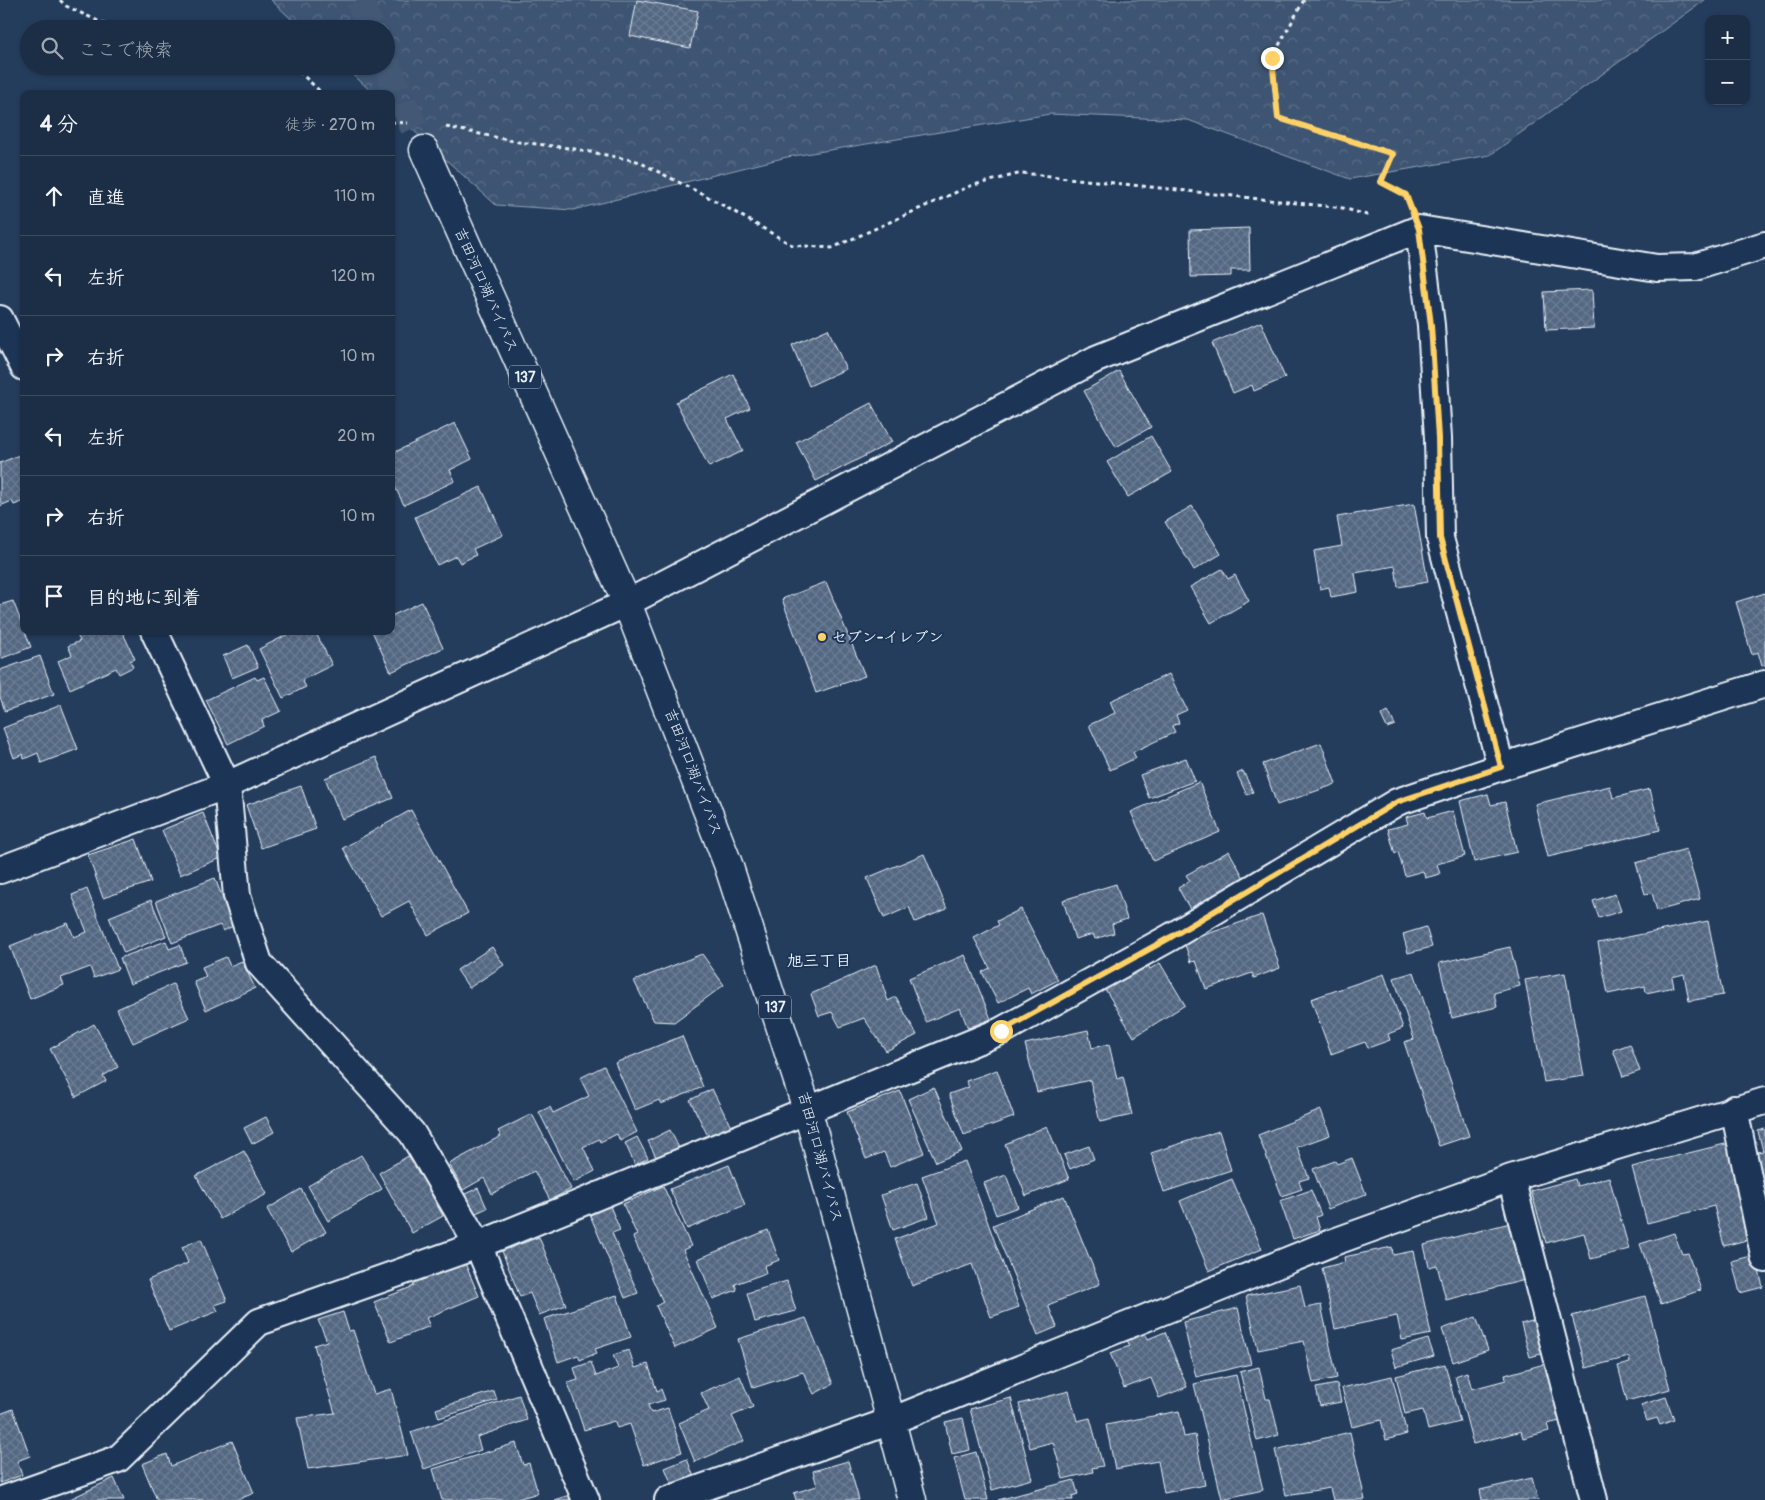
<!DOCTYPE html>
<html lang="ja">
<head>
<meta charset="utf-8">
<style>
	body { margin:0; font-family:Pangolin,"Klee One",sans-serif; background:#25364d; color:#f1f3f6 }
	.controls { position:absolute; right:15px; top:15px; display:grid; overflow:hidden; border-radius:10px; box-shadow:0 1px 4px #0004 }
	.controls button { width:45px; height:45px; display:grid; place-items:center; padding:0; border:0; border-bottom:1px solid #3a4a5f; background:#1c2e46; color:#f1f3f6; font:25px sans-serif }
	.stop { position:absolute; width:15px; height:15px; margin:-11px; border:4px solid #ffd166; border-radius:50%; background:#fff }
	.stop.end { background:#ffd166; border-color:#fff; box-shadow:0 1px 5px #0008 }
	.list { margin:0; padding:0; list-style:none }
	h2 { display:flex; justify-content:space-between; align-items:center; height:65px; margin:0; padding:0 20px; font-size:21px }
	h2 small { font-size:16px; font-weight:400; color:#a0a8b3 }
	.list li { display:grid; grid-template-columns:32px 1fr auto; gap:15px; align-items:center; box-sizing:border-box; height:80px; padding:0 20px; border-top:1px solid #3a4a5f }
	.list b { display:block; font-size:19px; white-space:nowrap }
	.list em { font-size:16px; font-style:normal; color:#a0a8b3 }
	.icon { flex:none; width:28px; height:28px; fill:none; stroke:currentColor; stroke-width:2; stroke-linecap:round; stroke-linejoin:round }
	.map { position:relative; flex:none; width:1765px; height:1500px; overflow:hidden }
	.search { position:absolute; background:#1c2e46; box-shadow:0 1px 4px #0004; left:20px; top:20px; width:375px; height:55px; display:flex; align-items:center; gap:12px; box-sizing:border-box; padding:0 18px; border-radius:28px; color:#a0a8b3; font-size:19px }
	.panel { position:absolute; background:#1c2e46; box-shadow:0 1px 4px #0004; left:20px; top:90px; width:375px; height:545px; border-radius:10px }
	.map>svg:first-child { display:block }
	.forest { fill:url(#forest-crowns); stroke:#93a2b5 }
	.building { fill:url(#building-cross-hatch); stroke:#e8f1f8 }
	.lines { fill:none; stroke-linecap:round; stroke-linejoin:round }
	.highway-tunnel { stroke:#425874; stroke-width:28; stroke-dasharray:28 14; stroke-linecap:butt }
	.street-casing { stroke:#e8f1f8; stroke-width:30 }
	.secondary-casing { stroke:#e8f1f8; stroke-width:31 }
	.highway-casing { stroke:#e8f1f8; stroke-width:31 }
	.path { stroke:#e8f1f8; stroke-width:3; stroke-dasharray:4 4; stroke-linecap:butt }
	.street { stroke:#1d3557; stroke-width:26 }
	.secondary { stroke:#1d3557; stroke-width:28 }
	.highway { stroke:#1d3557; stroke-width:28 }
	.route { stroke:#ffd166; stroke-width:6 }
	.poi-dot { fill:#ffd166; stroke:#1d3557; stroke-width:2 }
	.labels { text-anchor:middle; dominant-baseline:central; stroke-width:4; stroke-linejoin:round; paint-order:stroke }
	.shield { fill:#1d3557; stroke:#abb9c8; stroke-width:1 }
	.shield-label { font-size:14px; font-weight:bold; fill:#e8f1f8 }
	.street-label { font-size:15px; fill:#e8f1f8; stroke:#1d3557 }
	.poi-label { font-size:15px; font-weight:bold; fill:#e8f1f8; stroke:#1d3557; text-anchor:start }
	.neighbourhood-label { font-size:16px; font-weight:bold; fill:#e8f1f8; stroke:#1d3557 }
</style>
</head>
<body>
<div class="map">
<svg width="1765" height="1500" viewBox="0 0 1765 1500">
	<defs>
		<pattern id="forest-crowns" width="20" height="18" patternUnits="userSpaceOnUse" patternTransform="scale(1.25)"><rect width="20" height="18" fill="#3e5472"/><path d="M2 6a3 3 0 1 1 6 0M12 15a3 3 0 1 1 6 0" fill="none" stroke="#5a6d87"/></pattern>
		<pattern id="building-cross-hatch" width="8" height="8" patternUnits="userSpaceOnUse" patternTransform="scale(1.25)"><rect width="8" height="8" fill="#536782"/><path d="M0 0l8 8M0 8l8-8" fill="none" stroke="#6c7d94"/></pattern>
	</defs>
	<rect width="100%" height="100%" fill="#253d5d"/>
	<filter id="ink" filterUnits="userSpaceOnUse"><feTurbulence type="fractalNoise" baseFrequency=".02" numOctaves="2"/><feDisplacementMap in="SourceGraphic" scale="10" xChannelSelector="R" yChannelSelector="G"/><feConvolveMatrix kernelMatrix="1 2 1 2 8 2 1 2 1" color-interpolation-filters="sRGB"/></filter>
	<g filter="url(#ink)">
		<path class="forest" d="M271 0H1705L1490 155 1350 179 1188 120 1050 114 787 157 573 210 496 205 391 110V94H374L344 66H386V29H302Z"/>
		<path class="building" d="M637 0 698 11 690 48 630 36Z
			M1249 228 1250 270H1231V276L1191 277 1190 230Z
			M1592 290 1594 328 1546 330 1544 292Z
			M1261 322 1285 378 1254 391 1252 385 1233 393 1212 343Z
			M828 329 846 369 809 386 792 345Z
			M1119 371 1151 427 1116 447 1084 391Z
			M733 374 750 408 727 419 743 451 709 467 676 402Z
			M871 403 892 442 816 481 796 442Z
			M455 423 472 459 450 470 455 481 404 505 391 479V454Z
			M1151 436 1172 472 1128 497 1107 462Z
			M24 453V501L14 505 12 501 0 506V463Z
			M481 487 503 535 473 549 476 555 460 563 456 556 437 565 415 517Z
			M1414 504 1428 582 1398 587 1395 566 1355 573 1358 592 1331 597 1329 587 1320 589 1314 551 1342 546 1337 517Z
			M1192 506 1221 554 1194 570 1165 522Z
			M1222 569 1228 579 1235 575 1249 601 1211 623 1190 587Z
			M826 582 865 676 816 693 782 599Z
			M1765 593V665L1762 666 1758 652 1752 655 1736 602Z
			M13 601 31 647 0 659V605Z
			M422 602 443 648 391 672 372 631H391V616Z
			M85 631H122L135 659 130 661 133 667 119 674 116 668 70 689 58 661 72 655 68 646 80 641 77 635Z
			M294 631H315L332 665 302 680 306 687 283 698 259 649Z
			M248 645 258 667 232 678 223 656Z
			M40 656 54 694 5 711 0 697V670Z
			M1169 674 1187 710 1176 715 1179 723 1172 726 1175 732 1133 752 1136 758 1110 770 1089 725 1115 713 1110 701Z
			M255 677 257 680 264 677 281 711 262 720 264 726 228 744 206 700Z
			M61 705 78 749 41 763 38 753 24 759 23 754 14 758 3 728Z
			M1388 711 1395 725 1387 728 1381 715Z
			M1321 743 1336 784 1277 805 1263 764Z
			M376 757 393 798 342 819 325 778Z
			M1186 758 1195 781 1149 798 1140 775Z
			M1243 771 1253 792 1247 795 1237 774Z
			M1199 782 1220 832 1153 861 1131 812Z
			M301 786 316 829 261 848 246 805Z
			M1610 786 1613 798 1650 789 1660 830 1548 857 1535 804Z
			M1488 794 1491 805 1505 802 1517 852 1474 862 1460 801Z
			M411 810 468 913 428 935 409 901 381 916 343 848Z
			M1453 811 1465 856 1437 864 1440 874 1425 878 1423 871 1405 876 1398 852 1395 854 1388 829 1408 824 1406 817 1425 812 1427 818Z
			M203 813 221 858 180 875 162 830Z
			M136 839 151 882 103 898 88 855Z
			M1686 849 1700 899 1657 911 1652 893 1645 894 1636 863Z
			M1229 851 1244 878 1190 909 1178 888 1190 881 1186 875Z
			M924 854 947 909 915 922 909 907 884 918 867 878Z
			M215 878 233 926 223 931 220 925 172 943 156 901Z
			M1116 884 1127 919 1112 924 1114 933 1095 939 1093 934 1075 939 1063 900Z
			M87 889 118 969 94 978 90 967 61 978 64 985 30 999 10 946 68 923 74 937 87 932 72 895Z
			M1615 894 1621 911 1599 918 1593 901Z
			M151 900 166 936 124 953 109 917Z
			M1021 909 1058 980 1031 994 1028 988 998 1003 982 972 990 968 974 938 999 925 997 921Z
			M1262 915 1280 968 1254 978 1252 973 1206 989 1196 961 1191 962 1184 942Z
			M1708 921 1723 995 1689 1001 1684 974 1672 977 1674 987 1646 993 1645 986 1608 994 1598 943Z
			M1426 927 1432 947 1408 953 1403 934Z
			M166 941 169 949 180 945 186 962 130 984 120 958Z
			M492 947 504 965 469 988 457 970Z
			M1510 947 1520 986 1494 993 1497 1007 1452 1018 1439 963Z
			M702 954 724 985 674 1022 654 1021 634 981Z
			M965 955 991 1019 968 1028 960 1008 926 1022 909 978Z
			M226 957 230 966 242 961 255 988 206 1010 194 982 206 977 202 967Z
			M1147 963 1150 969 1160 963 1185 1005 1134 1037 1105 989Z
			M876 965 888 1001 896 997 917 1035 886 1051 864 1018 840 1027 832 1012 819 1016 811 994Z
			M1414 972 1469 1136 1439 1146 1404 1042 1414 1039 1394 978Z
			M1565 973 1584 1076 1544 1082 1525 980Z
			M1384 974 1403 1028 1388 1034 1390 1040 1368 1048 1365 1042 1331 1054 1311 999Z
			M173 984 189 1018 133 1043 117 1009Z
			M94 1024 118 1067 103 1076 106 1081 76 1097 50 1049Z
			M1088 1030 1092 1048 1109 1044 1117 1079 1123 1077 1132 1115 1100 1122 1090 1080 1037 1092 1025 1044Z
			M682 1036 703 1087 661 1104 659 1100 635 1110 615 1063Z
			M1630 1044 1640 1071 1623 1077 1613 1050Z
			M604 1066 637 1132 620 1141 617 1134 600 1142 599 1139 583 1147 595 1171 574 1182 539 1112 550 1107 553 1113 589 1096 580 1078Z
			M997 1070 1014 1117 964 1135 949 1094 969 1087 966 1081Z
			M934 1087 962 1151 936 1162 908 1099Z
			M712 1089 734 1133 712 1144 690 1100Z
			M900 1091 924 1153 890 1167 884 1152 866 1159 847 1112Z
			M1321 1110 1330 1135 1297 1147 1309 1178 1299 1181 1302 1189 1282 1196 1258 1135Z
			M532 1114 571 1189 550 1200 534 1171 492 1194 484 1178 463 1190 449 1164 501 1136 498 1131Z
			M266 1117 274 1132 252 1144 244 1128Z
			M1047 1126 1069 1179 1026 1196 1005 1144Z
			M1765 1129V1204L1751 1153 1763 1151 1758 1131Z
			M670 1130 682 1154 660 1165 648 1141Z
			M1219 1131 1231 1170 1164 1192 1151 1153Z
			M637 1137 648 1158 635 1165 625 1143Z
			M1729 1143 1754 1238 1724 1246 1714 1206 1647 1223 1632 1167Z
			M1089 1146 1094 1159 1070 1169 1064 1155Z
			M244 1151 267 1194 220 1219 196 1176Z
			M361 1155 382 1189 328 1221 308 1186Z
			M410 1155 443 1216 412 1233 379 1173Z
			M1352 1158 1366 1194 1328 1209 1313 1169 1335 1161 1337 1164Z
			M965 1161 1019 1307 991 1317 972 1264 912 1286 895 1239 939 1223 922 1176Z
			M729 1165 745 1205 687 1229 670 1189Z
			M1006 1175 1018 1207 996 1215 984 1183Z
			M1609 1177 1629 1249 1591 1259 1584 1233 1546 1243 1531 1191 1575 1179 1577 1186Z
			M1232 1179 1262 1249 1209 1271 1180 1201Z
			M917 1183 929 1217 893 1230 881 1195Z
			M663 1186 691 1246 683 1250 718 1328 675 1348 656 1306 663 1302 633 1237 637 1235 623 1204Z
			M478 1188 487 1208 472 1215 463 1195Z
			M301 1189 326 1232 291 1252 267 1209Z
			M1311 1190 1321 1215 1316 1217 1320 1230 1293 1239 1280 1201Z
			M1064 1196 1100 1284 1048 1305 1057 1327 1038 1335 993 1225Z
			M610 1206 620 1230 612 1233 638 1293 625 1298 590 1215Z
			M1514 1222 1529 1279 1446 1300 1437 1265 1429 1267 1424 1245Z
			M768 1230 779 1260 764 1266 766 1273 735 1284 737 1290 713 1299 698 1259Z
			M1674 1233 1682 1254 1688 1253 1701 1290 1661 1304 1640 1244Z
			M539 1237 566 1305 539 1315 530 1293 520 1297 502 1251Z
			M201 1239 227 1301 215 1305 218 1311 169 1331 148 1280 188 1263 182 1247Z
			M1392 1247 1393 1255 1413 1251 1431 1334 1402 1340 1397 1316 1335 1329 1322 1268 1345 1262 1344 1257Z
			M1755 1255 1763 1287 1740 1293 1732 1261Z
			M464 1261 479 1296 426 1318 430 1326 391 1342 374 1302 414 1286 412 1282Z
			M787 1281 796 1311 755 1322 747 1293Z
			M1300 1285 1305 1308 1321 1305 1337 1378 1313 1383 1304 1341 1258 1350 1246 1296Z
			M617 1295 631 1337 595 1349 597 1353 580 1360 578 1355 558 1362 544 1319Z
			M1645 1296 1670 1389 1627 1401 1618 1366 1630 1363 1629 1357 1586 1368 1572 1316Z
			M1238 1308 1251 1364 1196 1377 1183 1322Z
			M343 1312 349 1331 353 1330 374 1394 391 1389 408 1455 308 1469 297 1418 335 1413 314 1345 327 1341 318 1320Z
			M1476 1317 1488 1350 1453 1362 1442 1329Z
			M806 1318 833 1384 814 1394 803 1372 753 1388 738 1339Z
			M1539 1319 1548 1352 1530 1357 1521 1324Z
			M1165 1332 1187 1387 1159 1398 1151 1378 1124 1388 1110 1353 1130 1346 1127 1340 1145 1333 1148 1339Z
			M1428 1339 1434 1356 1396 1367 1391 1350Z
			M629 1350 635 1368 648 1364 657 1391 661 1389 665 1400 648 1405 651 1413 668 1408 682 1452 644 1465 630 1424 617 1428 614 1421 584 1430 568 1383 578 1380 574 1368 591 1362 596 1376 618 1368 613 1355Z
			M1548 1363 1564 1420 1547 1424 1549 1431 1523 1438 1521 1431 1473 1444 1455 1376 1467 1372 1472 1389 1506 1380 1505 1375Z
			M1445 1364 1460 1422 1428 1430 1423 1410 1405 1414 1396 1376Z
			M1259 1367 1266 1399H1270L1279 1435 1257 1441 1240 1372Z
			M1236 1375 1263 1490 1222 1499 1194 1384Z
			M740 1376 753 1407 732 1416 744 1441 695 1462 679 1423 709 1410 701 1393Z
			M1392 1376 1407 1434 1386 1440 1381 1420 1352 1427 1342 1388Z
			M1337 1384 1341 1402 1320 1406 1316 1388Z
			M494 1391 497 1400 439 1418 436 1409Z
			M1069 1391 1077 1421 1090 1418 1103 1466 1092 1468 1093 1472 1063 1479 1053 1442 1030 1448 1019 1404Z
			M519 1395 527 1420 477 1437 481 1450 424 1469 411 1432Z
			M1666 1397 1674 1420 1660 1425 1657 1418 1647 1421 1641 1405Z
			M1011 1398 1032 1479 992 1490 970 1409Z
			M13 1409 30 1456 17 1461 22 1475 0 1483V1414Z
			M1179 1411 1184 1437 1195 1435 1205 1485 1164 1493 1158 1461 1115 1469 1106 1425Z
			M963 1418 970 1450 952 1454 945 1422Z
			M1350 1432 1365 1500H1333L1330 1488 1286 1495 1275 1450Z
			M232 1441 254 1493 237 1500H157L142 1464 167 1454 171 1466Z
			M516 1443 523 1465 529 1463 538 1493 514 1500H442L433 1469Z
			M976 1452 988 1500H965L954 1458Z
			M687 1459 694 1477 672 1485 665 1468Z
			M848 1461 859 1500H796L794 1493 817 1486 813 1471Z
			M114 1478 124 1500H71L70 1499Z
			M1532 1478 1538 1500H1482L1480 1490Z
			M1074 1480 1078 1494 1072 1496 1073 1500H998Z
			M576 1493 578 1500H554Z"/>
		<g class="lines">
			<path class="highway-tunnel" d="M359 0 371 29
				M386 64 424 150"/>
			<g class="street-casing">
				<path id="street" d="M1419 229 1431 325 1438 438 1440 538 1501 767
					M0 319 24 367
					M154 631 227 785 237 896 259 963 412 1133 478 1245 586 1500
					M0 870 227 785 627 603 1096 359 1419 229 1657 268 1695 267 1765 245
					M1734 1109 1765 1259
					M1511 1178 1594 1500
					M2 1500 118 1459 259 1322 478 1245 1001 1031 1171 937 1397 802 1501 767 1765 684
					M668 1500 891 1421 1331 1243 1511 1178 1765 1101"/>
			</g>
			<g class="secondary-casing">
				<path id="secondary" d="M891 1421 912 1500"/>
			</g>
			<g class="highway-casing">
				<path id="highway" d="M424 150 627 603 728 864 808 1112 891 1421"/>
			</g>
			<path class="path" d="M60 0 66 6 113 28 120 29
				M1304 0 1272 58 1278 118 1393 153 1381 182 1406 195 1408 200
				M293 66 323 94
				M391 122 408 123
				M446 127 519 142 569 148 637 161 712 199 792 245 832 248 970 186 1022 173 1343 208 1370 216"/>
			<use href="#street" class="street"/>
			<use href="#secondary" class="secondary"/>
			<use href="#highway" class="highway"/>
		</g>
	</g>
	<g class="lines" filter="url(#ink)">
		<path class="route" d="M1001 1031 1171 937 1397 802 1501 767 1440 538 1438 438 1431 325 1419 229 1406 195 1381 182 1393 154 1278 118 1272 58"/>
	</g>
	<circle class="poi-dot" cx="822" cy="637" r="5"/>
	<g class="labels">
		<g class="shield">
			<rect x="509" y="365.5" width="32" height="23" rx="4"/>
			<rect x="759" y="995.5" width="32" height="23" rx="4"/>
		</g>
		<g class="shield-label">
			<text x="525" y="377">137</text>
			<text x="775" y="1007">137</text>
		</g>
		<g class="street-label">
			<text transform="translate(486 290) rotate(66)">吉田河口湖バイパス</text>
			<text transform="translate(693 772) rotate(69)">吉田河口湖バイパス</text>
			<text transform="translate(820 1157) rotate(75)">吉田河口湖バイパス</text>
		</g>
		<g class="poi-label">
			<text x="832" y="637">セブン-イレブン</text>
		</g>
		<g class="neighbourhood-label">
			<text x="819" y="961">旭三丁目</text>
		</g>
	</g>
</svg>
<div class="controls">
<button>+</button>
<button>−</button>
</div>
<div class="stop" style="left:1001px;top:1031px"></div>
<div class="stop end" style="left:1272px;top:58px"></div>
<div class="search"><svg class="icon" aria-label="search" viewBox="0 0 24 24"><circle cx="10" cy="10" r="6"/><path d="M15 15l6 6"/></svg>ここで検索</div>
<section class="panel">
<h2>4 分<small>徒歩 · 270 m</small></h2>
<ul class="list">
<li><svg class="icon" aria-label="ahead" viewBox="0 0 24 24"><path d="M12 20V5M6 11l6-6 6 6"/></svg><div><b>直進</b></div><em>110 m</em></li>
<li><svg class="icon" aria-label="left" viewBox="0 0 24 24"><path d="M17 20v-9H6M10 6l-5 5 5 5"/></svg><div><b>左折</b></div><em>120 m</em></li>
<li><svg class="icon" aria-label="right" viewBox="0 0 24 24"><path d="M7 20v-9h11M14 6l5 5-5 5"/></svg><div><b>右折</b></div><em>10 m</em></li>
<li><svg class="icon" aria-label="left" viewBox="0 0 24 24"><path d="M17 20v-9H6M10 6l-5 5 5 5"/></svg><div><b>左折</b></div><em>20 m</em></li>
<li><svg class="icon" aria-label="right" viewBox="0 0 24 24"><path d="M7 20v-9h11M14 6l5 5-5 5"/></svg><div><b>右折</b></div><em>10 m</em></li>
<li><svg class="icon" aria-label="arrive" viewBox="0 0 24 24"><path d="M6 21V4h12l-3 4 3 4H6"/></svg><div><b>目的地に到着</b></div></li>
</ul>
</section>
</div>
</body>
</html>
